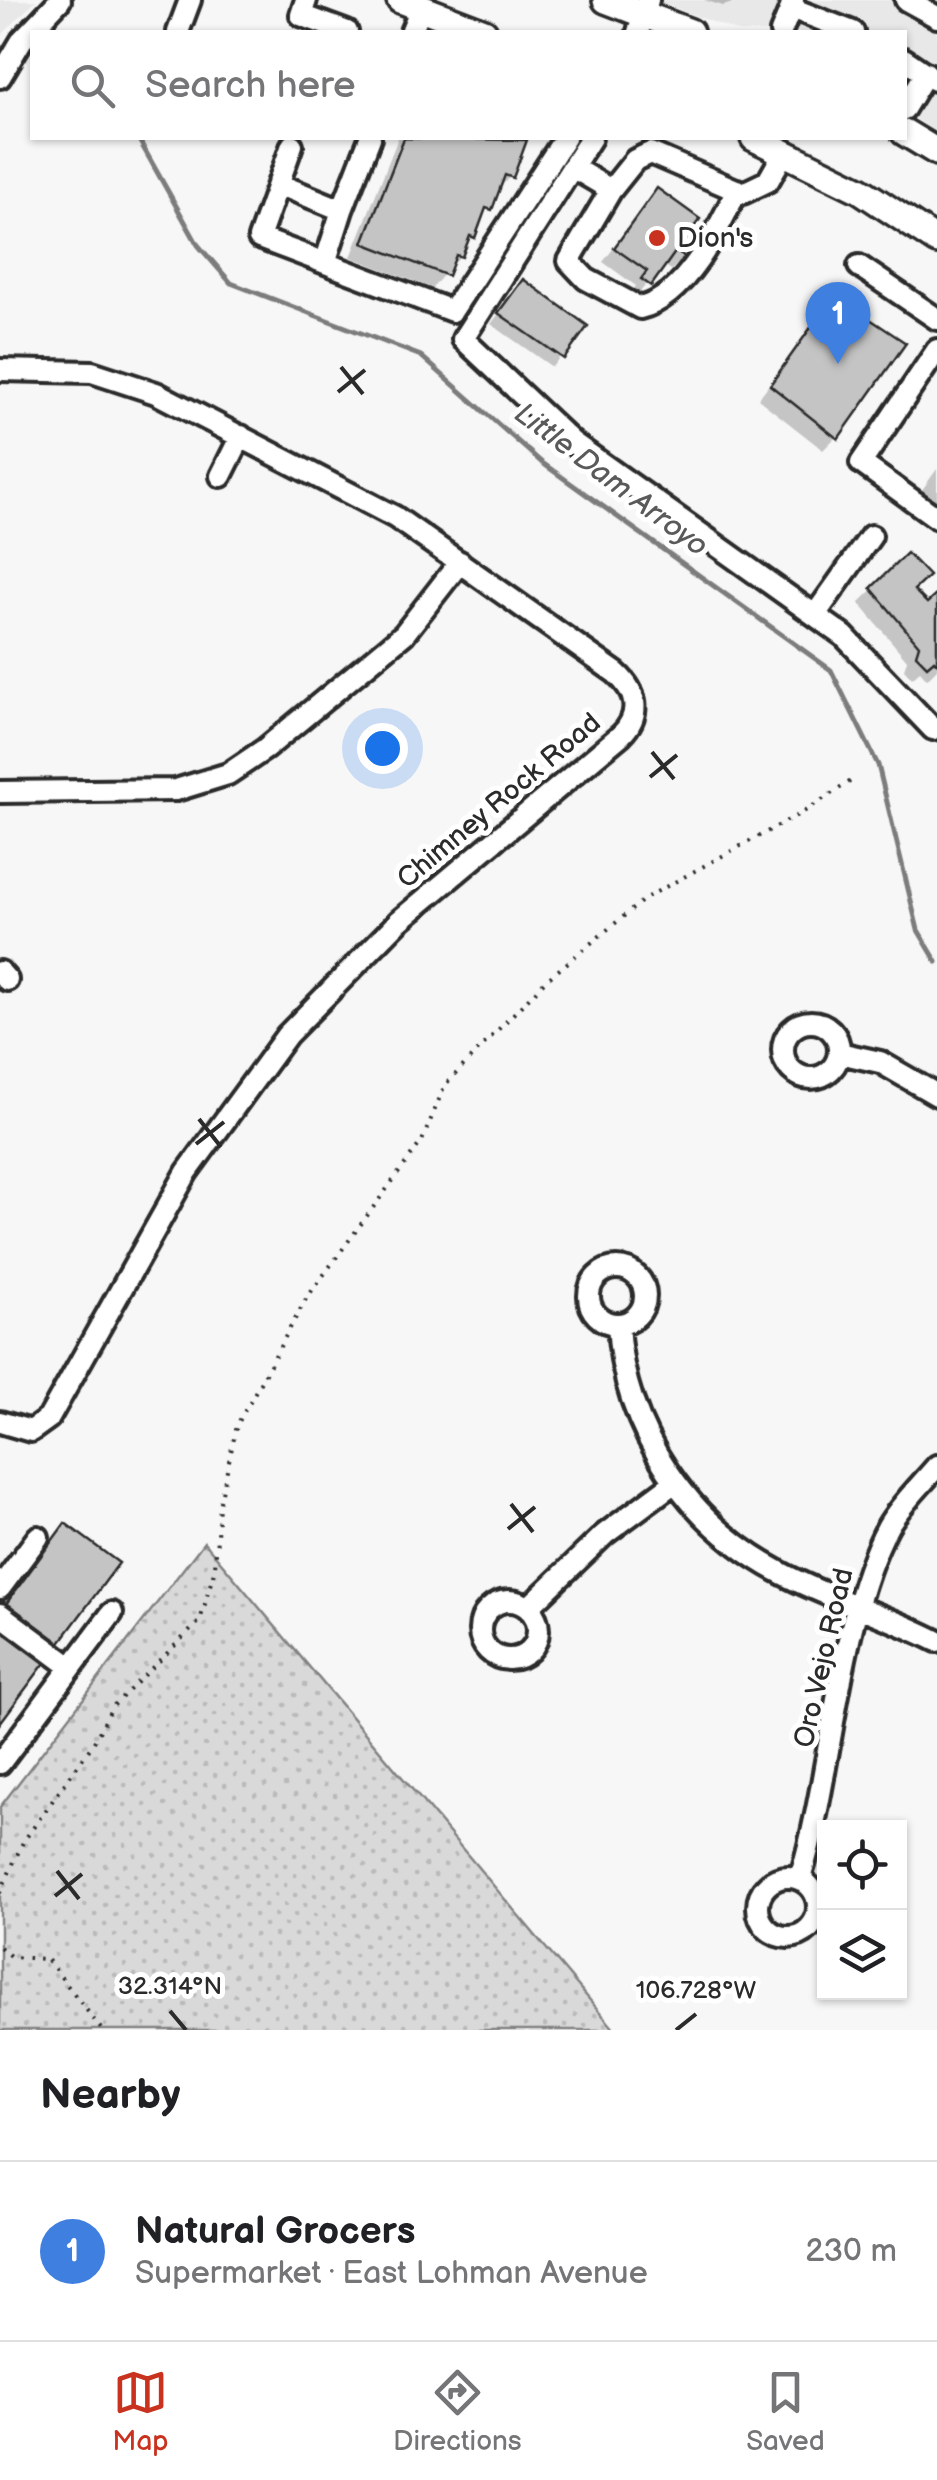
<!DOCTYPE html>
<html lang="en">
<head>
<meta charset="utf-8">
<style>
	body { margin:0; font-family:"Balsamiq Sans",sans-serif; background:#f2f2f2; color:#202124 }
	.controls { position:absolute; right:30px; bottom:30px; display:grid; overflow:hidden; border-radius:0px; box-shadow:0 2px 8px #0004 }
	.controls button { width:90px; height:90px; display:grid; place-items:center; padding:0; border:0; border-bottom:2px solid #e0e0e0; background:#fff; color:#202124; font:50px sans-serif }
	.you { position:absolute; left:382px; top:748px; width:35px; height:35px; margin:-25px; border:8px solid #fff; border-radius:50%; background:#1a73e8; box-shadow:0 0 0 15px #1a73e833 }
	.badge { display:grid; place-items:center; width:65px; height:65px; border-radius:50%; background:#c8321e; color:#fff; font-size:32px; font-weight:700 }
	.pin { position:absolute; translate:-50% -82px; filter:drop-shadow(0 2px 5px #0008) }
	.pin::after { content:''; position:absolute; top:52px; width:35px; height:30px; background:inherit; clip-path:polygon(0 0,100% 0,50% 100%) }
	.list { margin:0; padding:0; list-style:none }
	h2 { display:flex; justify-content:space-between; align-items:center; height:130px; margin:0; padding:0 40px; font-size:42px }
	h2 small { font-size:32px; font-weight:400; color:#757577 }
	.list li { display:grid; grid-template-columns:65px 1fr auto; gap:30px; align-items:center; box-sizing:border-box; height:180px; padding:0 40px; border-top:2px solid #e0e0e0 }
	.list b { display:block; font-size:38px; white-space:nowrap }
	.list p { margin:0; font-size:32px; white-space:nowrap; color:#757577 }
	.list em { font-size:32px; font-style:normal; color:#757577 }
	.icon { flex:none; width:55px; height:55px; fill:none; stroke:currentColor; stroke-width:2; stroke-linecap:round; stroke-linejoin:round }
	.map { position:relative; flex:none; width:937px; height:2030px; overflow:hidden }
	.search { position:absolute; background:#fff; box-shadow:0 2px 8px #0004; left:30px; right:30px; top:30px; height:110px; display:flex; align-items:center; gap:25px; box-sizing:border-box; padding:0 35px; border-radius:0px; color:#757577; font-size:38px }
	.sheet { height:310px; background:#fff }
	nav { display:flex; justify-content:space-around; align-items:center; box-sizing:border-box; height:140px; border-top:2px solid #e0e0e0; background:#fff; font-size:28px; color:#757577 }
	nav a { display:grid; justify-items:center; gap:5px }
	nav .on { color:#c8321e }
	.map>svg:first-child { display:block }
	.built { fill:#e8e8e8 }
	.grass { fill:url(#grass-dots); stroke:#828282; stroke-width:2.5 }
	.shadow { fill:#0003 }
	.lines { fill:none; stroke-linecap:round; stroke-linejoin:round }
	.stream { stroke:#7b7b7b; stroke-width:5 }
	.building { fill:#c4c4c4; stroke:#2b2b2b; stroke-width:2.5 }
	.minor-casing { stroke:#2b2b2b; stroke-width:28 }
	.major-casing { stroke:#2b2b2b; stroke-width:32 }
	.path { stroke:#2b2b2b; stroke-width:4; stroke-dasharray:2.5 8; stroke-linecap:butt }
	.minor { stroke:#fff; stroke-width:20 }
	.major { stroke:#fff; stroke-width:25 }
	.ticks { fill:none; stroke:#2b2b2b; stroke-width:4 }
	.poi-dot { fill:#c8321e; stroke:#fff; stroke-width:4 }
	.labels { text-anchor:middle; dominant-baseline:central; stroke-width:10; stroke-linejoin:round; paint-order:stroke }
	.poi-label { font-size:28px; fill:#2b2b2b; stroke:#fff; text-anchor:start }
	.street-label { font-size:28px; fill:#2b2b2b; stroke:#fff }
	.water-label { font-size:30px; font-style:italic; fill:#5a5a5a; stroke:#fff }
	.ticks-label { font-size:25px; text-anchor:middle; fill:#2b2b2b; stroke:#fff; stroke-width:10; stroke-linejoin:round; paint-order:stroke }
</style>
</head>
<body>
<div class="map">
<svg width="937" height="2030" viewBox="0 0 937 2030">
	<defs>
		<pattern id="grass-dots" width="8" height="8" patternUnits="userSpaceOnUse" patternTransform="scale(2.5)"><rect width="8" height="8" fill="#d9d9d9"/><path d="M2 2h.1M6 6h.1" fill="none" stroke="#bababa" stroke-width="1.8" stroke-linecap="round"/></pattern>
	</defs>
	<rect width="100%" height="100%" fill="#f7f7f7"/>
	<filter id="ink" filterUnits="userSpaceOnUse"><feTurbulence type="fractalNoise" baseFrequency=".01" numOctaves="2"/><feDisplacementMap in="SourceGraphic" scale="20" xChannelSelector="R" yChannelSelector="G"/><feConvolveMatrix kernelMatrix="1 2 1 2 8 2 1 2 1" color-interpolation-filters="sRGB"/></filter>
	<g filter="url(#ink)">
		<path class="built" d="M0 0H36L0 37Z
			M654 0H937V133L905 112 904 32H739Z"/>
		<path class="grass" d="M204 1542 615 2030H0V1807Z"/>
		<path class="shadow" d="M704 0H742L723 6Z
			M398 138H499L506 143 513 138 524 142 511 176 497 190 460 256 432 288 351 257Z
			M657 192 685 235V257L671 270 663 264 635 298 630 294 636 286 603 262Z
			M523 282 584 326 552 367 491 324Z
			M834 298 836 437 823 450 758 399Z
			M937 469V507L919 494Z
			M907 556 911 591 927 607 937 597V669L927 679 920 671 912 678 904 669 907 660 859 603Z
			M65 1526 0 1719V1608Z"/>
		<g class="lines">
			<path class="stream" d="M138 138 198 245 231 283 421 356 541 462 831 670 878 765 918 930 937 962"/>
		</g>
		<path class="building" d="M404 138 527 140 513 178 505 175 492 210 486 208 475 238 470 236 462 257 456 255 448 276 363 243Z
			M657 188 700 219 688 235 698 242 686 258 676 251 651 286 641 279 647 271 614 248Z
			M523 279 588 326 564 359 498 313Z
			M834 295 906 343 838 439 770 385Z
			M907 553 929 576 914 590 927 603 937 594V663L934 660 927 666 916 655 919 645 871 588Z
			M65 1523 119 1563 55 1649 3 1608Z
			M0 1624 47 1660 0 1723Z"/>
		<g class="lines">
			<g class="minor-casing">
				<path id="minor" d="M306 0 301 15 347 32
					M793 0 791 8 853 32
					M906 0 937 17
					M178 32 190 0
					M411 32 421 8
					M638 32 648 0
					M781 32 791 8
					M904 59 935 80
					M0 77 22 40 60 0
					M904 109 926 73
					M591 138 463 339 573 443 844 636 933 729 937 727
					M292 145 259 238 452 311 565 138
					M572 167 611 190 635 160 650 153 743 193 768 181 785 151
					M278 184 342 210 325 263
					M611 190 569 261 586 279 640 308C685 298 719 228 737 190
					M342 210 370 138
					M859 266 937 319
					M937 350 861 463 937 518
					M0 370 92 372 156 393 395 517 616 673C637 692 642 714 621 735L399 921 287 1035 187 1172 49 1418 31 1431 0 1422
					M221 476 241 436
					M815 615 871 536
					M0 792 176 790 228 774 265 749 404 634 460 562
					M0 972 7 980
					M783 1050a28 28 0 1 1 56 0a28 28 0 1 1-56 0Z
					M839 1053 880 1062 937 1095
					M589 1296a28 28 0 1 1 56 0a28 28 0 1 1-56 0Z
					M618 1325C624 1431 689 1525 783 1574 832 1600 887 1615 937 1641
					M0 1588 38 1537
					M480 1630a29 29 0 1 1 58 0a29 29 0 1 1-58 0Z
					M528 1608 605 1534 675 1482
					M0 1614 71 1667
					M0 1763 112 1613
					M758 1907a30 30 0 1 1 60 0a30 30 0 1 1-60 0Z
					M800 1879C833 1771 837 1622 888 1526 900 1505 921 1485 937 1466"/>
			</g>
			<g class="major-casing">
				<path id="major" d="M400 0 484 32
					M606 0 690 32
					M904 132 937 152
					M754 138 860 190 937 241"/>
			</g>
			<path class="path" d="M0 1893 23 1842 93 1744 112 1707 200 1621 215 1568 219 1506 237 1425 306 1299 422 1141 445 1085 544 982 647 897 805 811 854 779
				M0 1947 11 1957 47 1959 102 2030"/>
			<use href="#minor" class="minor"/>
			<use href="#major" class="major"/>
		</g>
	</g>
	<path class="ticks" d="M341 367 363 394M338 392 365 370M652 752 674 779M650 777 677 755M199 1119 221 1147M196 1144 224 1122M511 1504 533 1532M508 1529 535 1507M57 1871 79 1899M55 1896 82 1874M170 2011 186 2030M676 2030 696 2014"/>
	<circle class="poi-dot" cx="657" cy="238" r="10"/>
	<g class="labels">
		<g class="poi-label">
			<text x="677" y="238">Dion's</text>
		</g>
		<g class="street-label">
			<text transform="translate(499 801) rotate(-40)">Chimney Rock Road</text>
			<text transform="translate(824 1658) rotate(-77)">Oro Vejo Road</text>
		</g>
		<g class="water-label">
			<text transform="translate(611 480) rotate(37)">Little Dam Arroyo</text>
		</g>
	</g>
	<g class="ticks-label">
		<text x="170" y="1994">32.314°N</text>
		<text x="696" y="1998">106.728°W</text>
	</g>
</svg>
<div class="controls">
<button><svg class="icon" aria-label="locate" viewBox="0 0 24 24"><circle cx="12" cy="12" r="6"/><path d="M12 2v4M12 18v4M2 12h4M18 12h4"/></svg></button>
<button><svg class="icon" aria-label="layers" viewBox="0 0 24 24"><path d="M12 4l9 5-9 5-9-5zM3 14l9 5 9-5"/></svg></button>
</div>
<div class="you"></div>
<div class="pin badge" style="left:838px;top:364px;background:#3f7fe0">1</div>
<div class="search"><svg class="icon" aria-label="search" viewBox="0 0 24 24"><circle cx="10" cy="10" r="6"/><path d="M15 15l6 6"/></svg>Search here</div>
</div>
<section class="sheet">
<h2>Nearby<small></small></h2>
<ul class="list">
<li><span class="badge" style="background:#3f7fe0">1</span><div><b>Natural Grocers</b><p>Supermarket · East Lohman Avenue</p></div><em>230 m</em></li>
</ul>
</section>
<nav>
<a class="on"><svg class="icon" aria-label="map" viewBox="0 0 24 24"><path d="M3 6l6-2 6 2 6-2v14l-6 2-6-2-6 2zM9 4v14M15 6v14"/></svg>Map</a>
<a><svg class="icon" aria-label="directions" viewBox="0 0 24 24"><path d="M12 3l9 9-9 9-9-9zM9 14v-3h6M13 9l2 2-2 2"/></svg>Directions</a>
<a><svg class="icon" aria-label="saved" viewBox="0 0 24 24"><path d="M7 4h10v16l-5-4-5 4z"/></svg>Saved</a>
</nav>
</body>
</html>
